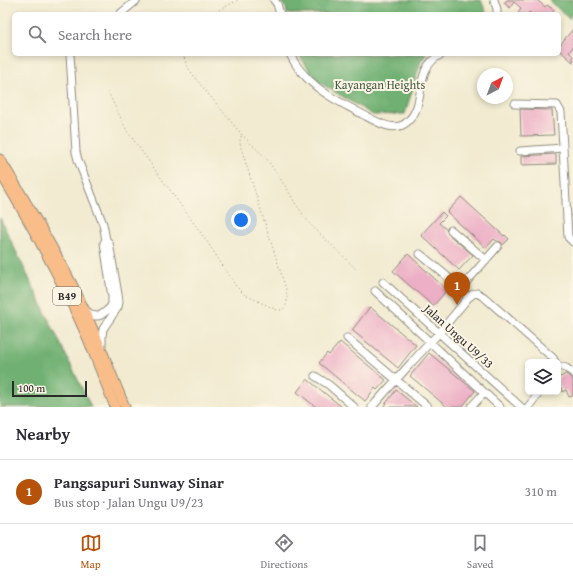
<!DOCTYPE html>
<html lang="en">
<head>
<meta charset="utf-8">
<style>
	body { margin:0; font-family:"Gentium Book Plus",serif; background:#f7f7f7; color:#2b2b33 }
	.controls { position:absolute; right:12px; bottom:12px; display:grid; overflow:hidden; border-radius:6px; box-shadow:0 2px 6px #0003 }
	.controls button { width:36px; height:36px; display:grid; place-items:center; padding:0; border:0; border-bottom:1px solid #e1e1e2; background:#fff; color:#2b2b33; font:20px sans-serif }
	.compass { position:absolute; left:477px; top:68px; width:36px; height:36px; border-radius:50%; background:#fff; box-shadow:0 2px 6px #0003; rotate:41deg }
	.scale { position:absolute; left:12px; bottom:10px; width:75px; box-sizing:border-box; padding-left:4px; border:2px solid #2b2b2b; border-top:0; font-size:11px; line-height:14px; white-space:nowrap; color:#2b2b2b; -webkit-text-stroke:3px #fcf5e5; paint-order:stroke }
	.you { position:absolute; left:241px; top:220px; width:14px; height:14px; margin:-10px; border:3px solid #fff; border-radius:50%; background:#1a73e8; box-shadow:0 0 0 6px #1a73e833 }
	.badge { display:grid; place-items:center; width:26px; height:26px; border-radius:50%; background:#b45309; color:#fff; font-size:13px; font-weight:700 }
	.pin { position:absolute; translate:-50% -33px; filter:drop-shadow(0 1px 2px #0008) }
	.pin::after { content:''; position:absolute; top:21px; width:14px; height:12px; background:inherit; clip-path:polygon(0 0,100% 0,50% 100%) }
	.list { margin:0; padding:0; list-style:none }
	h2 { display:flex; justify-content:space-between; align-items:center; height:52px; margin:0; padding:0 16px; font-size:17px }
	h2 small { font-size:13px; font-weight:400; color:#7c7c81 }
	.list li { display:grid; grid-template-columns:26px 1fr auto; gap:12px; align-items:center; box-sizing:border-box; height:64px; padding:0 16px; border-top:1px solid #e1e1e2 }
	.list b { display:block; font-size:15px; white-space:nowrap }
	.list p { margin:0; font-size:13px; white-space:nowrap; color:#7c7c81 }
	.list em { font-size:13px; font-style:normal; color:#7c7c81 }
	.icon { flex:none; width:22px; height:22px; fill:none; stroke:currentColor; stroke-width:2; stroke-linecap:round; stroke-linejoin:round }
	.map { position:relative; flex:none; width:573px; height:407px; overflow:hidden }
	.search { position:absolute; background:#fff; box-shadow:0 2px 6px #0003; left:12px; right:12px; top:12px; height:44px; display:flex; align-items:center; gap:10px; box-sizing:border-box; padding:0 14px; border-radius:6px; color:#7c7c81; font-size:15px }
	.sheet { height:116px; background:#fff }
	nav { display:flex; justify-content:space-around; align-items:center; box-sizing:border-box; height:56px; border-top:1px solid #e1e1e2; background:#fff; font-size:11px; color:#7c7c81 }
	nav a { display:grid; justify-items:center; gap:2px }
	nav .on { color:#b45309 }
	.map>svg:first-child { display:block }
	.forest { fill:#6fb072; stroke:#4d6e4e }
	.building { fill:#edafc6 }
	.lines { fill:none; stroke-linecap:round; stroke-linejoin:round }
	.minor-casing { stroke:#8e8b7e; stroke-width:9 }
	.major-casing { stroke:#8e8b7e; stroke-width:11 }
	.path { stroke:#8e8b7e; stroke-width:1; stroke-dasharray:1 3; stroke-linecap:butt }
	.minor { stroke:#fff; stroke-width:7 }
	.major { stroke:#f8bd89; stroke-width:9 }
	.labels { text-anchor:middle; dominant-baseline:central; stroke-width:4; stroke-linejoin:round; paint-order:stroke }
	.shield { fill:#fcf5e5; stroke:#6a6863; stroke-width:1 }
	.shield-label { font-size:11px; font-weight:bold; fill:#2b2b2b }
	.park-label { font-size:12px; fill:#485b46; stroke:#fcf5e5 }
	.street-label { font-size:12px; fill:#2b2b2b; stroke:#fcf5e5 }
</style>
</head>
<body>
<div class="map">
<svg width="573" height="407" viewBox="0 0 573 407">
	<rect width="100%" height="100%" fill="#fcf5e5"/>
	<filter id="ink" filterUnits="userSpaceOnUse"><feTurbulence type="fractalNoise" baseFrequency=".025" numOctaves="2"/><feDisplacementMap in="SourceGraphic" scale="8" xChannelSelector="R" yChannelSelector="G"/><feConvolveMatrix kernelMatrix="1 2 1 2 8 2 1 2 1" color-interpolation-filters="sRGB"/></filter>
	<filter id="wash" filterUnits="userSpaceOnUse"><feTurbulence type="fractalNoise" baseFrequency=".012" numOctaves="4" result="noise"/><feDisplacementMap in="SourceGraphic" scale="16" xChannelSelector="R" yChannelSelector="G"/><feGaussianBlur stdDeviation="0.9" result="paint"/><feColorMatrix in="noise" values="0 0 0 0 0 0 0 0 0 0 0 0 0 0 0 0 0 1.4 0 .05"/><feComposite in="paint" operator="in"/></filter>
	<g filter="url(#wash)">
		<rect width="100%" height="100%" fill="#f2ebd1"/>
		<path class="forest" d="M279 0H481L487 14H287L286 8Z
			M549 0H573V12L569 19Z
			M298 54H427L421 61 405 114 373 115 317 81Z
			M0 218 91 407H0Z"/>
		<g id="blocks">
			<path class="building" d="M507 0H537L545 7 547 5 554 10 551 14H532L529 12 527 14H520L518 12 521 8 514 2 510 8 504 3Z
				M573 29V47L569 52 573 56V62L559 50V46Z
				M520 109 552 110 554 135 521 136Z
				M556 154V164L521 165V156Z
				M461 197 504 236 505 235 509 239 503 245 501 242 497 241 494 239 486 248 447 212Z
				M442 212 446 216 439 223 446 229 448 234 473 255 459 270 421 235Z
				M408 254 447 290 433 306 393 271Z
				M370 307 416 345 398 368 352 330Z
				M340 342 386 380 377 390 375 388 365 401 319 363 327 353 329 355Z
				M429 353 475 391 462 407H447L410 376Z
				M566 374 572 378 573 381V396L569 397 566 390 563 392 558 381V378Z
				M307 379 342 407H316L297 392Z
				M396 390 417 407H383Z"/>
		</g>
	</g>
	<g filter="url(#ink)">
		<use href="#blocks" fill-opacity="0" stroke="#8e8b7e" stroke-width="1"/>
		<g class="lines">
			<g class="minor-casing">
				<path id="minor" d="M274 0 277 4 280 14
					M494 0 497 9V14
					M120 14 137 0
					M70 54 76 152 78 160 103 224 106 240 109 243 118 294 119 302 118 307 103 329 102 336V348
					M290 54C294 63 300 71 308 79 324 95 342 103 362 114 374 120 394 134 407 122 429 103 411 69 442 54
					M515 104 557 105 561 112 568 237 573 242
					M520 151 563 148
					M451 230 486 260
					M420 254 461 288
					M383 282 439 333 521 407
					M375 291 500 407
					M468 298 473 294 477 293 484 297 553 358 555 362
					M85 309C91 316 98 319 105 312 108 310 111 307 112 304 112 302 112 300 112 297L104 243 106 240
					M347 338 428 407
					M558 366 566 368 573 373
					M315 376 329 385 354 407
					M372 407 411 363 439 333 468 298 461 288 498 246
					M471 407 484 393
					M528 407 540 392"/>
			</g>
			<g class="major-casing">
				<path id="major" d="M0 159C26 202 53 246 76 292 94 329 109 368 125 407
					M0 172C32 226 63 282 88 339 97 362 106 384 115 407"/>
			</g>
			<path class="path" d="M316 0 329 14
				M212 14 238 0
				M396 14 401 4V0
				M183 54 187 66 196 79 242 135 266 158 288 190 295 203 309 223 356 269
				M108 92 127 131 206 240 236 286 245 295 277 310H282C289 305 287 297 286 289L241 148C240 143 239 140 242 135"/>
			<use href="#minor" class="minor"/>
			<use href="#major" class="major"/>
		</g>
	</g>
	<g class="labels">
		<rect class="shield" x="53" y="287" width="28" height="18" rx="3"/>
		<g class="shield-label">
			<text x="67" y="296">B49</text>
		</g>
		<g class="park-label">
			<text x="380" y="84">Kayangan Heights</text>
		</g>
		<g class="street-label">
			<text transform="translate(459 336) rotate(42)">Jalan Ungu U9/33</text>
		</g>
	</g>
</svg>
<div class="controls">
<button><svg class="icon" aria-label="layers" viewBox="0 0 24 24"><path d="M12 4l9 5-9 5-9-5zM3 14l9 5 9-5"/></svg></button>
</div>
<svg class="compass" viewBox="-18 -18 36 36"><path d="M0-13l5 13h-10z" fill="#e53935"/><path d="M0 13l5-13h-10z" fill="#7c7c81"/></svg>
<div class="scale">100 m</div>
<div class="you"></div>
<div class="pin badge" style="left:457px;top:305px">1</div>
<div class="search"><svg class="icon" aria-label="search" viewBox="0 0 24 24"><circle cx="10" cy="10" r="6"/><path d="M15 15l6 6"/></svg>Search here</div>
</div>
<section class="sheet">
<h2>Nearby<small></small></h2>
<ul class="list">
<li><span class="badge">1</span><div><b>Pangsapuri Sunway Sinar</b><p>Bus stop · Jalan Ungu U9/23</p></div><em>310 m</em></li>
</ul>
</section>
<nav>
<a class="on"><svg class="icon" aria-label="map" viewBox="0 0 24 24"><path d="M3 6l6-2 6 2 6-2v14l-6 2-6-2-6 2zM9 4v14M15 6v14"/></svg>Map</a>
<a><svg class="icon" aria-label="directions" viewBox="0 0 24 24"><path d="M12 3l9 9-9 9-9-9zM9 14v-3h6M13 9l2 2-2 2"/></svg>Directions</a>
<a><svg class="icon" aria-label="saved" viewBox="0 0 24 24"><path d="M7 4h10v16l-5-4-5 4z"/></svg>Saved</a>
</nav>
</body>
</html>
